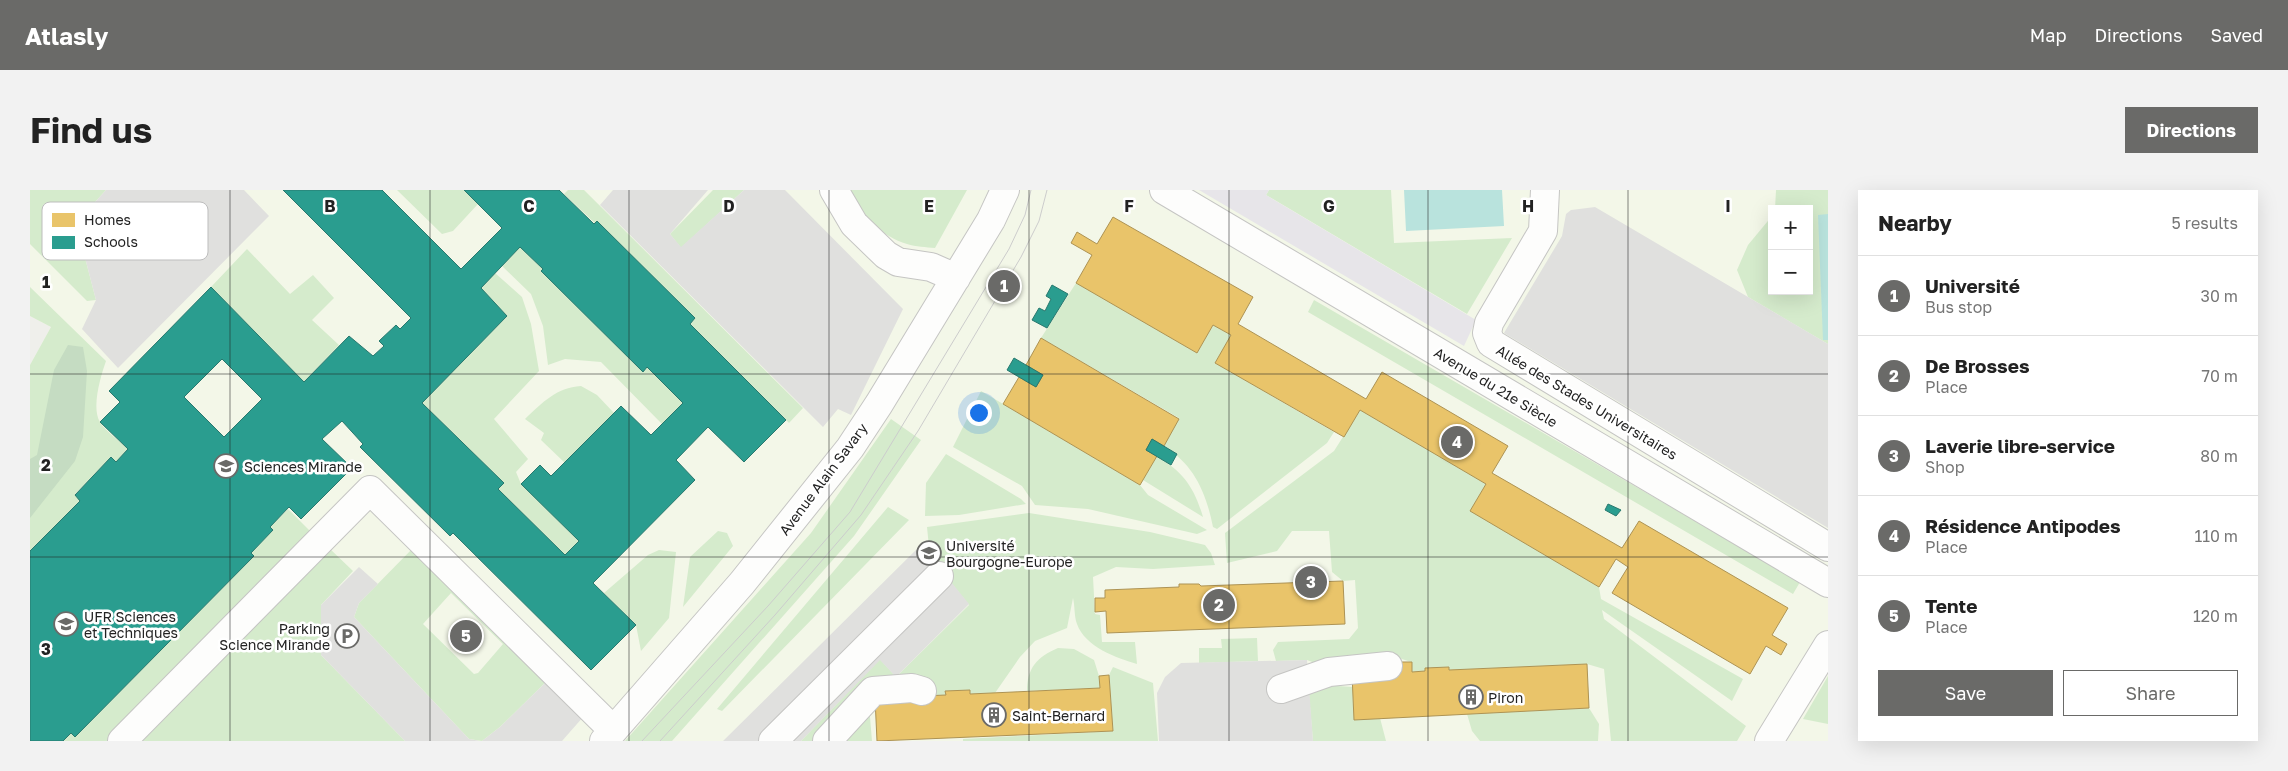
<!DOCTYPE html>
<html lang="en">
<head>
<meta charset="utf-8">
<style>
	body { margin:0; font-family:"Golos Text",sans-serif; background:#f2f2f2; color:#222 }
	.controls { position:absolute; right:15px; top:15px; display:grid; overflow:hidden; border-radius:0px; box-shadow:0 5px 20px #0002 }
	.controls button { width:45px; height:45px; display:grid; place-items:center; padding:0; border:0; border-bottom:1px solid #e0e0e0; background:#fff; color:#222; font:25px sans-serif }
	.you { position:absolute; left:948px; top:222px; width:18px; height:18px; margin:-12px; border:4px solid #fff; border-radius:50%; background:#1a73e8; box-shadow:0 0 0 8px #1a73e833 }
	.badge { display:grid; place-items:center; width:32px; height:32px; border-radius:50%; background:#6a6a68; color:#fff; font-size:16px; font-weight:700 }
	.pin { position:absolute; translate:-50% -50%; border:2px solid #fff; box-shadow:0 1px 5px #0006 }
	.list { margin:0; padding:0; list-style:none }
	h2 { display:flex; justify-content:space-between; align-items:center; height:65px; margin:0; padding:0 20px; font-size:21px }
	h2 small { font-size:16px; font-weight:400; color:#767676 }
	.list li { display:grid; grid-template-columns:32px 1fr auto; gap:15px; align-items:center; box-sizing:border-box; height:80px; padding:0 20px; border-top:1px solid #e0e0e0 }
	.list b { display:block; font-size:19px; white-space:nowrap }
	.list p { margin:0; font-size:16px; white-space:nowrap; color:#767676 }
	.list em { font-size:16px; font-style:normal; color:#767676 }
	.actions { display:flex; gap:10px; padding:15px 20px }
	.actions a { flex:1; padding:11px 0; border:1px solid #6a6a68; border-radius:0px; text-align:center; font-size:18px; color:#6a6a68 }
	.actions .main { background:#6a6a68; color:#fff }
	.map { position:relative; flex:none; width:1798px; height:551px; overflow:hidden; border-radius:0px }
	header { display:flex; align-items:center; gap:30px; box-sizing:border-box; height:70px; padding:0 25px; background:#6a6a68; color:#fff }
	header strong { font-size:24px }
	nav { display:flex; gap:28px; margin-inline-start:auto; font-size:18px }
	.intro { display:flex; align-items:center; justify-content:space-between; box-sizing:border-box; height:120px; padding:0 30px }
	h1 { margin:0; font-size:35px }
	.button { padding:12px 22px; border-radius:0px; background:#6a6a68; color:#fff; font-size:18px; font-weight:700 }
	main { display:flex; gap:30px; padding:0 30px }
	aside { flex:1; background:#fff; border-radius:0px; box-shadow:0 5px 20px #0002 }
	.map>svg:first-child { display:block }
	.education { fill:#f3f7e8; fill-rule:evenodd }
	.grass { fill:#d5ebcc; fill-rule:evenodd }
	.forest { fill:#c5dcc2 }
	.pitch { fill:#b9e3dd }
	.parking { fill:#e0e0de }
	.plaza { fill:#e7e5e9 }
	.homes { fill:#e9c46a; stroke:#ad9354 }
	.schools { fill:#2a9d8f; stroke:#28786e; fill-rule:evenodd }
	.lines { fill:none; stroke-linecap:round; stroke-linejoin:round }
	.minor-casing { stroke:#c5c5c3; stroke-width:30 }
	.minor { stroke:#fdfdfc; stroke-width:28 }
	.tram { stroke:#ccc; stroke-width:1 }
	.grid { fill:none; stroke:#222; stroke-width:1; stroke-opacity:0.55 }
	.labels { text-anchor:middle; dominant-baseline:central; stroke-width:5; stroke-linejoin:round; paint-order:stroke }
	.street-label { font-size:14px; fill:#222; stroke:#fff }
	.poi-label { font-size:14px; fill:#222; stroke:#fff; text-anchor:start }
	.key { fill:#fff; stroke:#bdbdbd; stroke-width:1 }
	.key-label { font-size:14px; fill:#222 }
	.grid-label { font-size:16px; text-anchor:middle; font-weight:bold; fill:#222; stroke:#fff; stroke-width:5; stroke-linejoin:round; paint-order:stroke }
</style>
</head>
<body>
<header>
<strong>Atlasly</strong>
<nav><a>Map</a><a>Directions</a><a>Saved</a></nav>
</header>
<div class="intro"><h1>Find us</h1><a class="button">Directions</a></div>
<main>
<div class="map">
<svg width="1798" height="551" viewBox="0 0 1798 551">
	<rect width="100%" height="100%" fill="#efefeb"/>
	<path class="education" d="M0 0H1798V551H0V175L21 137 0 126ZM1742 19H1779V101H1742Z"/>
	<path class="grass" d="M0 0H76L46 33 66 110 57 111 0 54Z
		M367 0H434L448 14 423 41 412 44Z
		M538 0H554L773 218 759 233 660 134 665 128 534 4Z
		M683 0H714L651 58 640 44Z
		M820 0H937L905 58C896 57 886 57 877 54 853 47 827 24 820 0Z
		M1239 0H1361L1364 53 1482 48 1437 124 1236 5Z
		M1746 0H1798V154L1718 107 1707 80 1718 55 1742 26V101H1779V19H1745Z
		M490 57 513 79 511 81 612 181 617 177 653 213 632 234 571 172 535 169 518 175 513 136 501 104 472 76Z
		M217 59 260 104 283 85 304 108 282 130 309 155 274 192 181 97Z
		M465 83 492 107 501 134 509 181 464 229 498 269 486 282 491 294 549 351 535 365 468 299 474 293 392 213 477 126 451 98Z
		M1046 93 1167 163 1183 135 1201 145 1185 173 1304 242 1297 253 1187 339 1183 337C1176 302 1164 275 1134 256L1149 228 1011 148Z
		M0 97 76 171C71 185 61 218 70 232 76 242 90 251 98 259L86 272 81 267 45 304 50 311 0 361V175L21 137 0 126Z
		M1284 110 1770 392 1763 404 1278 122Z
		M551 196 567 205 584 223 535 273 511 250 514 243 495 229C513 212 526 198 551 196Z
		M951 201 1110 295 1118 305 1177 340 1167 344 1058 319 1005 315 992 296 923 257Z
		M1330 220 1456 294 1441 321 1569 397 1571 409 1713 489 1702 511 1572 420 1574 429 1716 536 1707 551H1581L1574 479 1557 474 1419 480 1418 477 1395 478V481L1382 482 1381 472 1366 467 1290 475 1277 470 1246 471 1243 460 1248 452 1319 449 1328 438 1325 390 1313 391 1302 382 1299 341H1262L1247 361 1197 373 1195 343 1304 261Z
		M861 229 891 250 824 346 642 551H595L781 343Z
		M916 264 991 309 996 314 929 325 895 326 896 293Z
		M1127 266C1154 283 1164 297 1173 327L1113 290Z
		M858 317 879 330 692 521 687 519Z
		M258 319 285 346 77 551H33L41 543 45 547 224 366 221 363 243 340 240 337Z
		M999 323 1120 342 1175 355 1181 363 1185 375 1123 379 1086 377 1063 387 1065 424 1070 425 1072 452H1105L1107 474C1087 468 1055 457 1047 434 1044 426 1045 416 1043 408L1037 438 1005 451 990 467 965 503 940 504V500L916 501V505L896 506 840 499 789 551H771L850 469 866 487 939 415 900 367 897 337Z
		M688 341 697 343 703 356 653 417 660 367Z
		M298 357 323 381 291 415V465L375 551H110Z
		M384 357 518 490 470 537 452 551 439 549 324 427 329 413ZM421 403 473 454 448 483 444 484 393 434Z
		M629 360 646 362 639 428 611 461 606 435 574 403 618 365Z
		M1227 448 1228 471 1169 473V458H1192L1191 449Z
		M1028 458 1044 459 1064 470 1069 486 1070 498 997 501C997 478 1007 467 1028 458Z
		M1083 477 1123 493 1128 551H933V549L1083 541 1079 485Z
		M1798 486V534L1773 529Z
		M1278 494 1323 497 1324 529 1350 528 1356 551H1283Z
		M839 515 842 551H805Z
		M1559 518 1569 534 1568 551H1450L1442 541 1437 524Z"/>
	<path class="forest" d="M38 155 53 157 57 181 53 247 45 271 0 328V269L7 265 24 180Z"/>
	<path class="pitch" d="M1374 0H1472L1474 36 1376 41Z
		M1798 24V150H1793L1788 25Z"/>
	<path class="parking" d="M76 0H214L239 26 88 178 52 139 66 110 46 33Z
		M583 0H678L640 44 651 57 714 0H755L873 119 821 225 808 219 793 237 570 15Z
		M1565 17 1798 154V338L1474 143 1532 46 1536 24 1541 20Z
		M891 355 939 414 866 487 850 470 771 551H693Z
		M329 377 348 394 329 413 324 427 439 549 450 551H375L291 465V415Z
		M1277 470 1283 551H1129L1127 503 1135 487 1151 473Z
		M518 490 554 526 532 551H452L470 537Z"/>
	<path class="plaza" d="M1169 0H1239L1236 5 1446 130 1434 156Z"/>
	<path class="homes" d="M1083 27 1223 107 1208 134 1336 209 1352 182 1478 256 1462 283 1592 358 1609 331 1758 418 1742 445 1757 454 1751 465 1736 456 1720 484 1582 403 1598 377 1586 369 1569 397 1440 321 1456 294 1330 220 1314 247 1185 173 1201 145 1183 135 1167 163 1046 93 1062 65 1041 53 1047 42 1067 54Z
		M1011 148 1149 229 1134 256 1122 249 1116 260 1127 266 1110 295 973 214 989 187 1006 197 1013 185 996 175Z
		M1313 391 1315 434 1077 443 1076 421 1065 422V408H1075V400L1149 397V394H1169L1171 396Z
		M1368 472H1382V482L1395 481V478L1419 477V480L1557 474 1559 518 1324 530 1322 484Z
		M1079 485 1083 541 847 551 845 508 916 505 915 501 940 500V504L1070 498 1069 486Z"/>
	<path class="schools" d="M253 0H352L431 79 472 38 434 0H529L564 34 567 31 665 128 660 134 756 230 714 272 678 237 646 270 665 290 563 393 606 435 561 480 423 343 420 346 330 257 333 254 312 231 292 249 322 278 271 329 259 317 240 337 243 340 221 363 224 366 45 547 41 543 33 551H0V361L50 311 45 305 81 267 86 272 98 259 70 232 90 212 79 201 181 97 274 192 319 146 343 166 354 156 349 151 366 135 370 139 381 128ZM490 57 513 79 511 81 613 182 617 177 653 213 621 245 591 216 521 286 510 275 491 294 549 351 535 365 468 299 474 293 392 213 477 126 451 98ZM192 169 232 209 194 247 154 207Z
		M1022 95 1038 104 1017 138 1002 130 1009 118 1015 121 1021 109 1016 106Z
		M984 168 1013 185 1006 197 977 180Z
		M1122 249 1147 264 1141 275 1116 260Z
		M1578 314 1591 320 1586 326 1575 320Z"/>
	<g class="lines">
		<g class="minor-casing">
			<path id="minor" d="M804 0 824 34 856 65 868 72 901 77 926 88
				M1134 0 1798 393
				M1515 0 1513 41 1459 133 1457 143 1461 153 1798 357
				M1251 499 1299 482 1358 476
				M92 551 340 300 583 540
				M574 551 712 393 820 258 849 214 961 30 975 0
				M743 551 909 386
				M797 551 843 501 882 498 892 501
				M1739 551 1798 455"/>
		</g>
		<use href="#minor" class="minor"/>
		<path class="tram" d="M612 551 738 416 820 322 979 59 995 25 1001 0
			M630 551 745 425 831 325 888 241 991 67 1009 31 1017 0"/>
	</g>
	<path class="grid" d="M200 0V551M400 0V551M599 0V551M799 0V551M999 0V551M1199 0V551M1398 0V551M1598 0V551M0 184H1798M0 367H1798"/>
	<defs>
		<g id="university-ring" transform="scale(1.25)"><circle r="9.5" fill="#fff" stroke="#6a6a68" stroke-width="1.5"/><path d="M0-5L7-2L0 1L-7-2ZM-4 1L0 2.5L4 1V4Q0 6-4 4Z" fill="#6a6a68"/></g>
		<g id="parking-ring" transform="scale(1.25)"><circle r="9.5" fill="#fff" stroke="#6a6a68" stroke-width="1.5"/><path d="M-3.5-5.5H1a3.5 3.5 0 0 1 0 7H-1V5.5H-3.5ZM-1-3.4V-.6H.8a1.4 1.4 0 0 0 0-2.8Z" fill="#6a6a68"/></g>
		<g id="building-ring" transform="scale(1.25)"><circle r="9.5" fill="#fff" stroke="#6a6a68" stroke-width="1.5"/><path d="M-4-6H4V6H1V3H-1V6H-4ZM-2.5-4.3h1.7v1.8h-1.7ZM.8-4.3h1.7v1.8H.8ZM-2.5-1h1.7V.8h-1.7ZM.8-1h1.7V.8H.8Z" fill="#6a6a68"/></g>
	</defs>
	<g fill-rule="evenodd">
		<use href="#university-ring" x="196" y="276"/>
		<use href="#university-ring" x="899" y="363"/>
		<use href="#university-ring" x="36" y="434"/>
		<use href="#parking-ring" x="317" y="446"/>
		<use href="#building-ring" x="1441" y="507"/>
		<use href="#building-ring" x="964" y="525"/>
	</g>
	<g class="labels">
		<g class="street-label">
			<text transform="translate(1466 197) rotate(31)">Avenue du 21e Siècle</text>
			<text transform="translate(1557 212) rotate(31)">Allée des Stades Universitaires</text>
			<text transform="translate(793 289) rotate(-53)">Avenue Alain Savary</text>
		</g>
		<g class="poi-label">
			<text x="214" y="276">Sciences Mirande</text>
			<text x="916" y="355">Université<tspan x="916" dy="16">Bourgogne-Europe</tspan></text>
			<text x="54" y="426">UFR Sciences<tspan x="54" dy="16">et Techniques</tspan></text>
			<text x="300" y="438" text-anchor="end">Parking<tspan x="300" dy="16">Science Mirande</tspan></text>
			<text x="1458" y="507">Piron</text>
			<text x="982" y="525">Saint-Bernard</text>
		</g>
	</g>
	<rect x="12" y="12" width="166" height="58" rx="8" class="key"/>
	<rect x="22" y="23" width="23" height="14" fill="#e9c46a"/>
	<rect x="22" y="46" width="23" height="13" fill="#2a9d8f"/>
	<g class="key-label">
		<text x="54" y="35">Homes</text>
		<text x="54" y="57">Schools</text>
	</g>
	<g class="grid-label">
		<text x="300" y="22">B</text>
		<text x="499" y="22">C</text>
		<text x="699" y="22">D</text>
		<text x="899" y="22">E</text>
		<text x="1099" y="22">F</text>
		<text x="1299" y="22">G</text>
		<text x="1498" y="22">H</text>
		<text x="1698" y="22">I</text>
		<text x="16" y="98">1</text>
		<text x="16" y="281">2</text>
		<text x="16" y="465">3</text>
	</g>
</svg>
<div class="controls">
<button>+</button>
<button>−</button>
</div>
<div class="you"></div>
<div class="pin badge" style="left:974px;top:96px">1</div>
<div class="pin badge" style="left:1189px;top:415px">2</div>
<div class="pin badge" style="left:1281px;top:392px">3</div>
<div class="pin badge" style="left:1427px;top:252px">4</div>
<div class="pin badge" style="left:436px;top:446px">5</div>
</div>
<aside>
<h2>Nearby<small>5 results</small></h2>
<ul class="list">
<li><span class="badge">1</span><div><b>Université</b><p>Bus stop</p></div><em>30 m</em></li>
<li><span class="badge">2</span><div><b>De Brosses</b><p>Place</p></div><em>70 m</em></li>
<li><span class="badge">3</span><div><b>Laverie libre-service</b><p>Shop</p></div><em>80 m</em></li>
<li><span class="badge">4</span><div><b>Résidence Antipodes</b><p>Place</p></div><em>110 m</em></li>
<li><span class="badge">5</span><div><b>Tente</b><p>Place</p></div><em>120 m</em></li>
</ul>
<div class="actions"><a class="main">Save</a><a>Share</a></div>
</aside>
</main>
</body>
</html>
